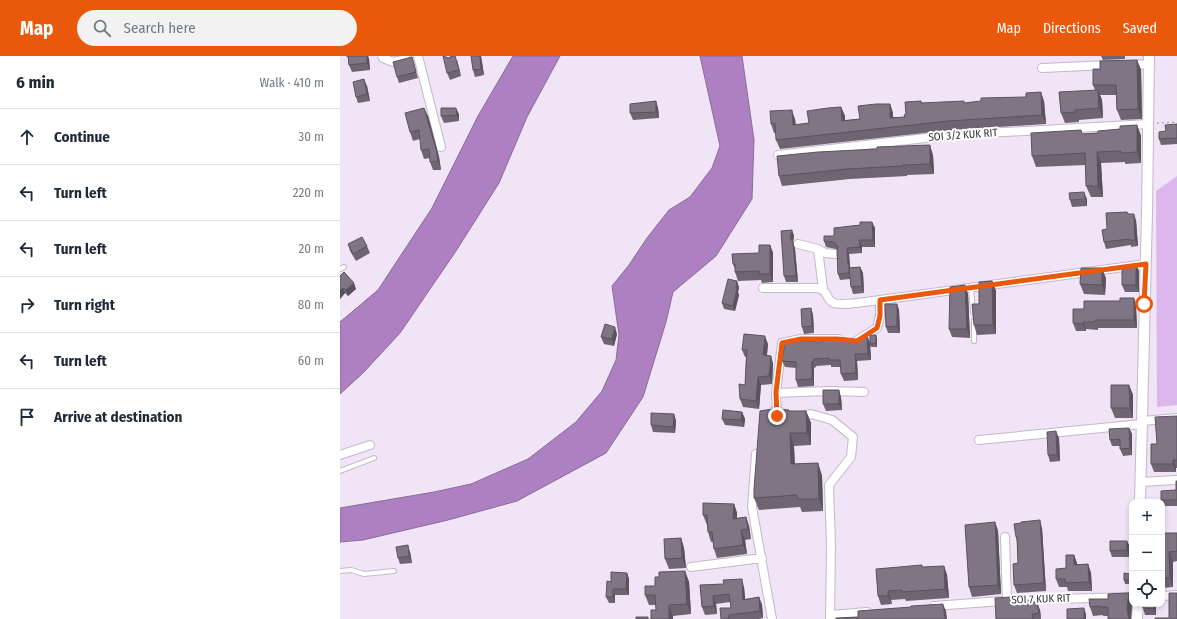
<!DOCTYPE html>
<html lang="en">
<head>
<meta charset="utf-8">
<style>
	body { margin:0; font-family:"Fira Sans Condensed",sans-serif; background:#f2f2f3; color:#1f2937 }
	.controls { position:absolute; right:12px; bottom:12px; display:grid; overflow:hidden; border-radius:8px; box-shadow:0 2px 6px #0003 }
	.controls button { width:36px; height:36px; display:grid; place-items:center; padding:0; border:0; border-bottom:1px solid #e0e1e3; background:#fff; color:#1f2937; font:20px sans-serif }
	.stop { position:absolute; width:12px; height:12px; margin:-9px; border:3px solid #ea580c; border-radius:50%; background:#fff }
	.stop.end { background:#ea580c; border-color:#fff; box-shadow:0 1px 4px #0008 }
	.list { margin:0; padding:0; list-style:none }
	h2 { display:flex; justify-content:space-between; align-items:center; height:52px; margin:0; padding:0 16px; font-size:17px }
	h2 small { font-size:13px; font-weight:400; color:#747a83 }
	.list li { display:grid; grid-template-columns:26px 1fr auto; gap:12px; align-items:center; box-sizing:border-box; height:56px; padding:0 16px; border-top:1px solid #e0e1e3 }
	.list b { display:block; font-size:15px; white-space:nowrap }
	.list em { font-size:13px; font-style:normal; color:#747a83 }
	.icon { flex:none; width:22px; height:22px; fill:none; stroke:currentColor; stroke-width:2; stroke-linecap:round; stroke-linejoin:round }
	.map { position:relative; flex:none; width:837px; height:563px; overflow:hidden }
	header { display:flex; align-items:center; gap:24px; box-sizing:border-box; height:56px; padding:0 20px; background:#ea580c; color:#fff }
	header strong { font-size:19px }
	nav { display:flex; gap:22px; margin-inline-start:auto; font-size:14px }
	.search { width:280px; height:36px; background:#f2f2f3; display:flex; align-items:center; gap:10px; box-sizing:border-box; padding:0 14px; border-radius:22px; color:#747a83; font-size:15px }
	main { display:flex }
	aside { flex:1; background:#fff }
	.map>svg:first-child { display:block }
	.green { fill:#dcb7ed }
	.water { fill:#ad81c1; stroke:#8a6a99 }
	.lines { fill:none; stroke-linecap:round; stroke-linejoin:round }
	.service-casing { stroke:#c4b7c9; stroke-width:6 }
	.minor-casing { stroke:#c4b7c9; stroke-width:10 }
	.tertiary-casing { stroke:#c4b7c9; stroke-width:12 }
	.path { stroke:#b6acbb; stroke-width:1.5; stroke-dasharray:2 3; stroke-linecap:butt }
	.service { stroke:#fff; stroke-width:4 }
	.minor { stroke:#fff; stroke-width:8 }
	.tertiary { stroke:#fff; stroke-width:10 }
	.wall { fill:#6e6572 }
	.shaded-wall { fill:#5a525d }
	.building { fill:#807585; stroke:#5a525d }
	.route { stroke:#ea580c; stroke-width:5 }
	.labels { text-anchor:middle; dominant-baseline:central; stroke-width:4; stroke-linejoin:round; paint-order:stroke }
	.street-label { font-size:11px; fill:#39343b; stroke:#fff }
</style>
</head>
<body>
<header>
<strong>Map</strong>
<div class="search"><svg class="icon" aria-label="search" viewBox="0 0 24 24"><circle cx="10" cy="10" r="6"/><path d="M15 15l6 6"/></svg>Search here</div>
<nav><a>Map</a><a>Directions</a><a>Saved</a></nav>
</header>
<main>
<aside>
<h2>6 min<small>Walk · 410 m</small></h2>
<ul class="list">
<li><svg class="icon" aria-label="ahead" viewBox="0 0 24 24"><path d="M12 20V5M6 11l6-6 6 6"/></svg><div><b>Continue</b></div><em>30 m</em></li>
<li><svg class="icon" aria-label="left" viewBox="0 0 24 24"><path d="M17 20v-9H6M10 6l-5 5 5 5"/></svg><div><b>Turn left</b></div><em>220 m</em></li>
<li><svg class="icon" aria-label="left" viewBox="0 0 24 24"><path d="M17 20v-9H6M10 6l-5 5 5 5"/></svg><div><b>Turn left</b></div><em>20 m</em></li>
<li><svg class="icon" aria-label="right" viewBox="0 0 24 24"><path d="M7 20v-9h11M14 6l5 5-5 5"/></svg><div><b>Turn right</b></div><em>80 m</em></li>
<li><svg class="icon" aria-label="left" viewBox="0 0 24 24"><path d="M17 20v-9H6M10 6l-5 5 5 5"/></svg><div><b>Turn left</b></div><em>60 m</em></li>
<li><svg class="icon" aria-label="arrive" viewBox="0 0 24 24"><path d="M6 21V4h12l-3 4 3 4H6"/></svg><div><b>Arrive at destination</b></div></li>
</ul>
</aside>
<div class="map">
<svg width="837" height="563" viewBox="0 0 837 563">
	<rect width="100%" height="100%" fill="#f1e4f7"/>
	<path class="green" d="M837 120V349L817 351 816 135Z"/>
	<path class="water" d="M173 0H220L187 61 159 127 116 195 60 277 23 317 0 338V266L38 234 92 152 138 60Z
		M360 0H402L414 84 412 143 376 200 333 236 326 266 303 341 266 397 177 445 108 464 23 484 0 486V452L94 436 131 428 188 403 236 366 262 335 276 304 279 279 272 230 289 209 307 182 329 154 350 141 372 112 380 90Z"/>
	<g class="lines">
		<g class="service-casing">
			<path id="service" d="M0 213 4 211
				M631 231 633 256
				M634 265V285
				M0 415 34 402
				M0 515 11 514 24 518 54 515"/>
		</g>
		<g class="minor-casing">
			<path id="minor" d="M42 0 43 2 53 6 67 3
				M78 0 101 91
				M789 9 809 8
				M702 12 769 9
				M438 99 612 79 808 68
				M458 188 478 193 483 233
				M478 193 485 197 495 198
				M423 232H476C489 234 484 240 492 246 499 251 530 245 540 244
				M516 285 537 272 540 260V244L806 208
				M436 337 489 335 524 336
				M437 360 436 337 442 287 461 283H499
				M457 361 471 358 492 364 513 381 511 401 489 429 491 489 490 563
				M802 365 837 362
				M639 384 802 368
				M416 398 412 451 432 563
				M0 399 30 389
				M800 426 837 424
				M665 481 667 544
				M351 511 422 502
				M822 540 837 539
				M594 550 675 544 792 541
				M490 559 527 556"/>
		</g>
		<g class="tertiary-casing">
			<path id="tertiary" d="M800 446 807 157 809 0
				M797 563 798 548"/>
		</g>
		<path class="path" d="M817 67 837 66"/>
		<use href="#service" class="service"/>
		<use href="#minor" class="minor"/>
		<use href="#tertiary" class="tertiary"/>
	</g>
	<path class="wall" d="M6 0H28L29 3 30 14 12 16 9 9 8 1H7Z
		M141 0 144 19 135 21 133 14Z
		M761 0H785V3L763 4Z
		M72 1 78 22 59 27 57 21Z
		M117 4 121 20 110 24 107 17Z
		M797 4 801 14 802 63 781 64 777 54 776 39H760L762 44 763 62 739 64V66L725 67 721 57 755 34 753 29 760 13Z
		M27 30 30 45 18 47 16 41Z
		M316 45 318 52 319 62 293 64 290 57Z
		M581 45 582 47H625L704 45 706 68 611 74 440 93 436 84V77H434L431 68 455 63 456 69 469 67 501 51 505 60V64L520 63 550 48 553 57V61H565L566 58Z
		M119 58V65L104 67 101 60Z
		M88 60 99 101 101 114H93L90 106V102L84 103 81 94 80 83 73 85 70 76Z
		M797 69 801 80V107L785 108V106L761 107 763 141H751L746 130V109L696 111 692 100 743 78 758 77 780 73Z
		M837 69V88L821 89 819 83 826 75Z
		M593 99 594 118 567 119V120L510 123 442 130 439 120Z
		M747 143V150L732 151 730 144Z
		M787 156 788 158 796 164 798 190 791 191V189L766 193 764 186 767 173Z
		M532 166 535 172V191H522V197L509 198 510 212 520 211 523 217 524 237 513 238 511 231 510 223 500 224 498 218 497 194 496 193 486 191 484 185 494 180 520 169Z
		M452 174 454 180 453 186 455 193 458 226H446L444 220Z
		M8 188 27 190 30 197 16 205 10 195Z
		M430 189 433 197V226L422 227 421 224 398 225 395 216V213L393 208 419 197Z
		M799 215V236H785L782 229Z
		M0 220 16 233 8 240 5 237 0 243Z
		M766 222 765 239 744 238 740 228Z
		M652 225 656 235V278L637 279 634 269 639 248Z
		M625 229 628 238 630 282 612 281 609 273Z
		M399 231 398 236 399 239 395 255 384 253 382 247Z
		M794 242 796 250 797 272H758V274L746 273V275H736L733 267 744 253Z
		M557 248 559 254 560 277H548L546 271Z
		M471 252 473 259 474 277 464 278 462 271Z
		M277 278 274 290 264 288 261 281Z
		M537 282V291H531L530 289 531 304 517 305 518 324 504 325 501 318V311H491V309L476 310V311L474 312V330L458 331 456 324V312L445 311 442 305 480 286H530Z
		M428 288 427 299 431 300 433 308 432 328 421 329 419 353 403 351 400 343 405 329 406 301H405L402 294Z
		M789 329 793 339V362H775L771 352Z
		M501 341 502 354 486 355 483 348Z
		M450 355H466L471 367V389L454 390 455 408 478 407 482 420 483 455 462 456 460 451 419 454 414 442Z
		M402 356 405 363 404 371 385 369 382 363Z
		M334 358 336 365 335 377 313 376 311 369Z
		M837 360V412H836V416H814L811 408 817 388Z
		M789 372 792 378V399L783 400 780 393V390H772L770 384Z
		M719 382 720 405 710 406 708 399Z
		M837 425V450H823L821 444 836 434Z
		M394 448 397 457V462L406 461 409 470 411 483 405 484 407 498 377 502 374 493 373 486H371L368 476 367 469 363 459Z
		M655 466 658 475 661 538 632 541 629 531Z
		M681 467 702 472 706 535 677 537 674 529 678 507 677 486 676 481Z
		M822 477H837V505L833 506V531L822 532Z
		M341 482 344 492 346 512 329 513 325 503Z
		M787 485 790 491V501H772L770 495Z
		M70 496 72 507 60 508 58 502Z
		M734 499 737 508H748L751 517 752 535H728L727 531H719L716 523 726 512Z
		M604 510 607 519 609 542 566 545 565 543 551 544 552 548 541 549 538 540 583 511Z
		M345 515 349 526 351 558 333 560 316 554V549H309L305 539 315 530 319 521Z
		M287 517 289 523V539H275V547H269L266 541 271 526Z
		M792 518V528H785L784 524Z
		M360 529 404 531 405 543 419 541 422 549 423 562 419 563H381L391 552 390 546 376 548 377 558 365 559 362 551Z
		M789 537 792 547 791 563H768V560H763V559L753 560 750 551 768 543Z
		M673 546H692L700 554 701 563H656Z
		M803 548H816V559H805L803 552Z"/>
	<path class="shaded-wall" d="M27 0H28L29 3 30 14 27 7Z
		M116 0 121 20 119 14Z
		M140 0H141L144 19 141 13Z
		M797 4 801 14 802 63 798 53Z
		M24 23 27 30 30 45 27 38Z
		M758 34 762 44 763 62 759 52Z
		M701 36 704 45 706 68 702 59Z
		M316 45 318 52 319 62 316 56Z
		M550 48 553 57V70L550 62Z
		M501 51 505 60V74L502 65Z
		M84 52 88 60 99 101 101 114 98 105Z
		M116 52 119 58V65L117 59Z
		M452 54 455 63 456 78 453 69Z
		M797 69 801 80V107L797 96Z
		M590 89 593 99 594 118 590 108Z
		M757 96 761 107 763 141 758 130Z
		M744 136 747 143V150L745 143Z
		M794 158 796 164 798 190 795 184Z
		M532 166 535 172V191L533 184Z
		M452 174 454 180 453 186 455 193 458 226 456 220 450 182Z
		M519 184 522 191V197L520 191Z
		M430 189 433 197V226L430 218Z
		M507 192 509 198 510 210 511 214 509 217 508 208Z
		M796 208 799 215V236L796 229Z
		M520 211 523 217 524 237 522 230Z
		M762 212 766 222 765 239 762 229Z
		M397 225 399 231 398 236 399 239 395 255 393 250Z
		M652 225 656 235V278L653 269Z
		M14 227 16 233 8 240 6 234Z
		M625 229 628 238 630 282 627 273Z
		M3 232 5 237 0 243V235Z
		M794 242 796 250 797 272 794 264Z
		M557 248 559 254 560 277 557 270Z
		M471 252 473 259 474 277 472 270Z
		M743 266 746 273V275L743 268Z
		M275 271 277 278 274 290 272 283Z
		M536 279 537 282V291L536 287Z
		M425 280 428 288 426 307 423 299Z
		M527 280 530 286 531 304 528 298Z
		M515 298 517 305 518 324 516 317Z
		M431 300 433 308 432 328 429 320Z
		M472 305 474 312V330L472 323Z
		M418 321 421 329 419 353 416 345Z
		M789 329 793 339V362L790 352Z
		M499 334 501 341 502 354 499 348Z
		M466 355 471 367V389L467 377Z
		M402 356 405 363 404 371 401 364Z
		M334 358 336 365 335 377 333 371Z
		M789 372 792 378V399L790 392Z
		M716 375 719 382 720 405 717 399Z
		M450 377 454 390 455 421 451 408Z
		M833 404 836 412V416L833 408Z
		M478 407 482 420 483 455 479 443Z
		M394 448 397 457V472L393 463Z
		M406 461 409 470 411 483 408 473Z
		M700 464 702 472 706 535 704 527Z
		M655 466 658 475 661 538 658 529Z
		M401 474 405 484 407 498 403 489Z
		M341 482 344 492 346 512 342 502Z
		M787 485 790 491V501L787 494Z
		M68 489 70 496 72 507 69 500Z
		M829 496 833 506V531L830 522Z
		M734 499 737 507V517L734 509Z
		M748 508 751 517 752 535 749 526Z
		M604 510 607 519 609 542 605 533Z
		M345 515 349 526 351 558 347 548Z
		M287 517 289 523V539L286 533Z
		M402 523 404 531 406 551 403 544Z
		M273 533 275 539V547L273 541Z
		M548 535 551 544 552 548 548 540Z
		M789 537 792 547 791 563H789L787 554Z
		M373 540 376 548 377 558 374 550Z
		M419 541 422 549 423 562 420 555Z
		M697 546 700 554 701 563 699 557Z
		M603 548 606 555 607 563H605Z
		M814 548H816V559L814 553Z
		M329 549 333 560V563H329Z
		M744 552 746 558V563H744Z"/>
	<path class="building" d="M8 0H27V7L9 9Z
		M103 0 109 2 111 0H115L119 14 107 17Z
		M131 0H140L141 13 133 14Z
		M72 1 76 16 57 21 53 6Z
		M797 4 798 53 777 54 776 29H753V13H760V5Z
		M24 23 27 38 16 41 13 26Z
		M758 34 759 52 735 54 736 56 721 57 719 36Z
		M701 36 702 59 608 65 436 84 435 67 431 68 430 55 452 54 453 69 469 67 467 55 488 52 501 51 502 65 520 63 518 50 536 48H550V62L565 61 564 59 566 58 565 46 581 45V47L624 45V47L641 45V42L686 41V37Z
		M316 45V56L290 57V48Z
		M84 52 96 93 98 105 90 106 89 93 81 94 79 74 70 76 65 57Z
		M101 52H116L117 59 101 60Z
		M837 68V82L819 83V76L826 75 825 69Z
		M797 69V96L781 97V95L757 96 758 130H746L745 97 692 100 691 77 741 74 742 78 758 77V75L780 73V70Z
		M590 89V108L563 109V110L507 113 439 120 437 100 478 96 537 93V91Z
		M744 136 745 143 730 144 729 137Z
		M787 156 788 158H794L795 184H789V183L764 186 762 174 767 173 766 157Z
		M520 166H532L533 184H519L520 191 507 192 508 208H509V217L498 218 497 195 498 190 494 186 484 185V180H494V172L520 169Z
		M452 174 450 182 453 186 456 220H444L441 175Z
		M22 181 27 190 13 198 8 188Z
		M419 189H430V218H419V215L395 216V208H393L392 198 419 197Z
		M796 208V229H782V210Z
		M520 211 522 230 511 231 509 212Z
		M741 212H762V229L740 228Z
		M4 216 14 227 6 234 3 232 0 235V220Z
		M388 223 397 225 396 232 397 233 393 250 382 247Z
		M652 225 653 269H634L632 248H639V226Z
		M625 229 627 273H609L610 231Z
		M780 242H794V264H755V266H743V268L733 267V253H744V245H780Z
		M545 248H557V270L546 271Z
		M471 252 472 270 462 271 461 253Z
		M265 268 275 271 272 283 261 281Z
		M404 278 425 280 423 299 431 300 429 320 418 321 416 345 400 343 399 328 405 329 407 294H402Z
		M530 279H536V287L530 288Z
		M522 280H527L528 298H515L516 317 501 318 500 304H489V302L474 303V305H472V323L456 324V306L442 305 445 285 451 284 480 286 488 284V282L515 284Z
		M771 329H789L790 352H771Z
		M483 334H499V348H483Z
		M433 353 449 354V355H466L467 377H450L451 408 478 407 479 443H457V439L414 442V433L420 355Z
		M383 354 402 356 401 364 382 363Z
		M311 357 334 358 333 371 311 369Z
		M837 360V404H833V408H811V388H817L815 361Z
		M789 372 790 392 780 393V383L770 384 769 373Z
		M716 375 717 399H708L707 376Z
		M836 425H837V444H821V435L836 434Z
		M363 447 394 448 393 463 406 461 408 473 401 474 403 489 374 493 372 476H368L367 459H363Z
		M700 464 704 527 674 529 673 508 678 507 677 481H676L674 468 681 467V466Z
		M655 466 658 529 629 531 625 469Z
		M822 477H837V495L829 496 830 522H822Z
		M341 482 342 502 325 503 324 483Z
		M770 485H787V494L770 495Z
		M68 489 69 500 58 502 56 491Z
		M726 499H734V509L748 508 749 526 725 527V523H716V513L726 512Z
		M582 509V511L604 510 605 533 562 536V534L548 535V540H538L536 513Z
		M345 515 347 548 329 549V563H311V554H316L315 539H305V530H315V521H319V516Z
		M271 516 287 517 286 533H273V541H266L267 525 271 526Z
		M784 517 792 518V524H784Z
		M402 523 403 544 419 541 420 555 389 559V563H381L380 552H391L389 538 373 540 374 550 362 551 360 529 384 528 383 524Z
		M789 537 787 554 789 563H768V551H760V550L750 551 749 543H768V538Z
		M829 537H837V563H815V562H829Z
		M671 541V546L691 544V546H697L699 557 692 558 693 563H656L655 542Z
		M603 548 605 563H496V562L518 561V555L571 551V550Z
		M803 548H814V553L803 552Z
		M744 552V563H727V553Z
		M296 561H308V563H296Z"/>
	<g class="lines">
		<path class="route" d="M437 360 436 336 442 287 461 283H497L517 285 537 272 540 260V244L806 208 804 248"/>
	</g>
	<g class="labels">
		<g class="street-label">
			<text transform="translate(623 79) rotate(-4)">SOI 3/2 KUK RIT</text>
			<text transform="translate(701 543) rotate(-2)">SOI 7 KUK RIT</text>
		</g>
	</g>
</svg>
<div class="controls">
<button>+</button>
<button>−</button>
<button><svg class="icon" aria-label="locate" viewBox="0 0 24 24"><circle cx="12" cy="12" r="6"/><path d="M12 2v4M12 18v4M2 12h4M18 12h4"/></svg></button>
</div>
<div class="stop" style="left:804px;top:248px"></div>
<div class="stop end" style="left:437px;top:360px"></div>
</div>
</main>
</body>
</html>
